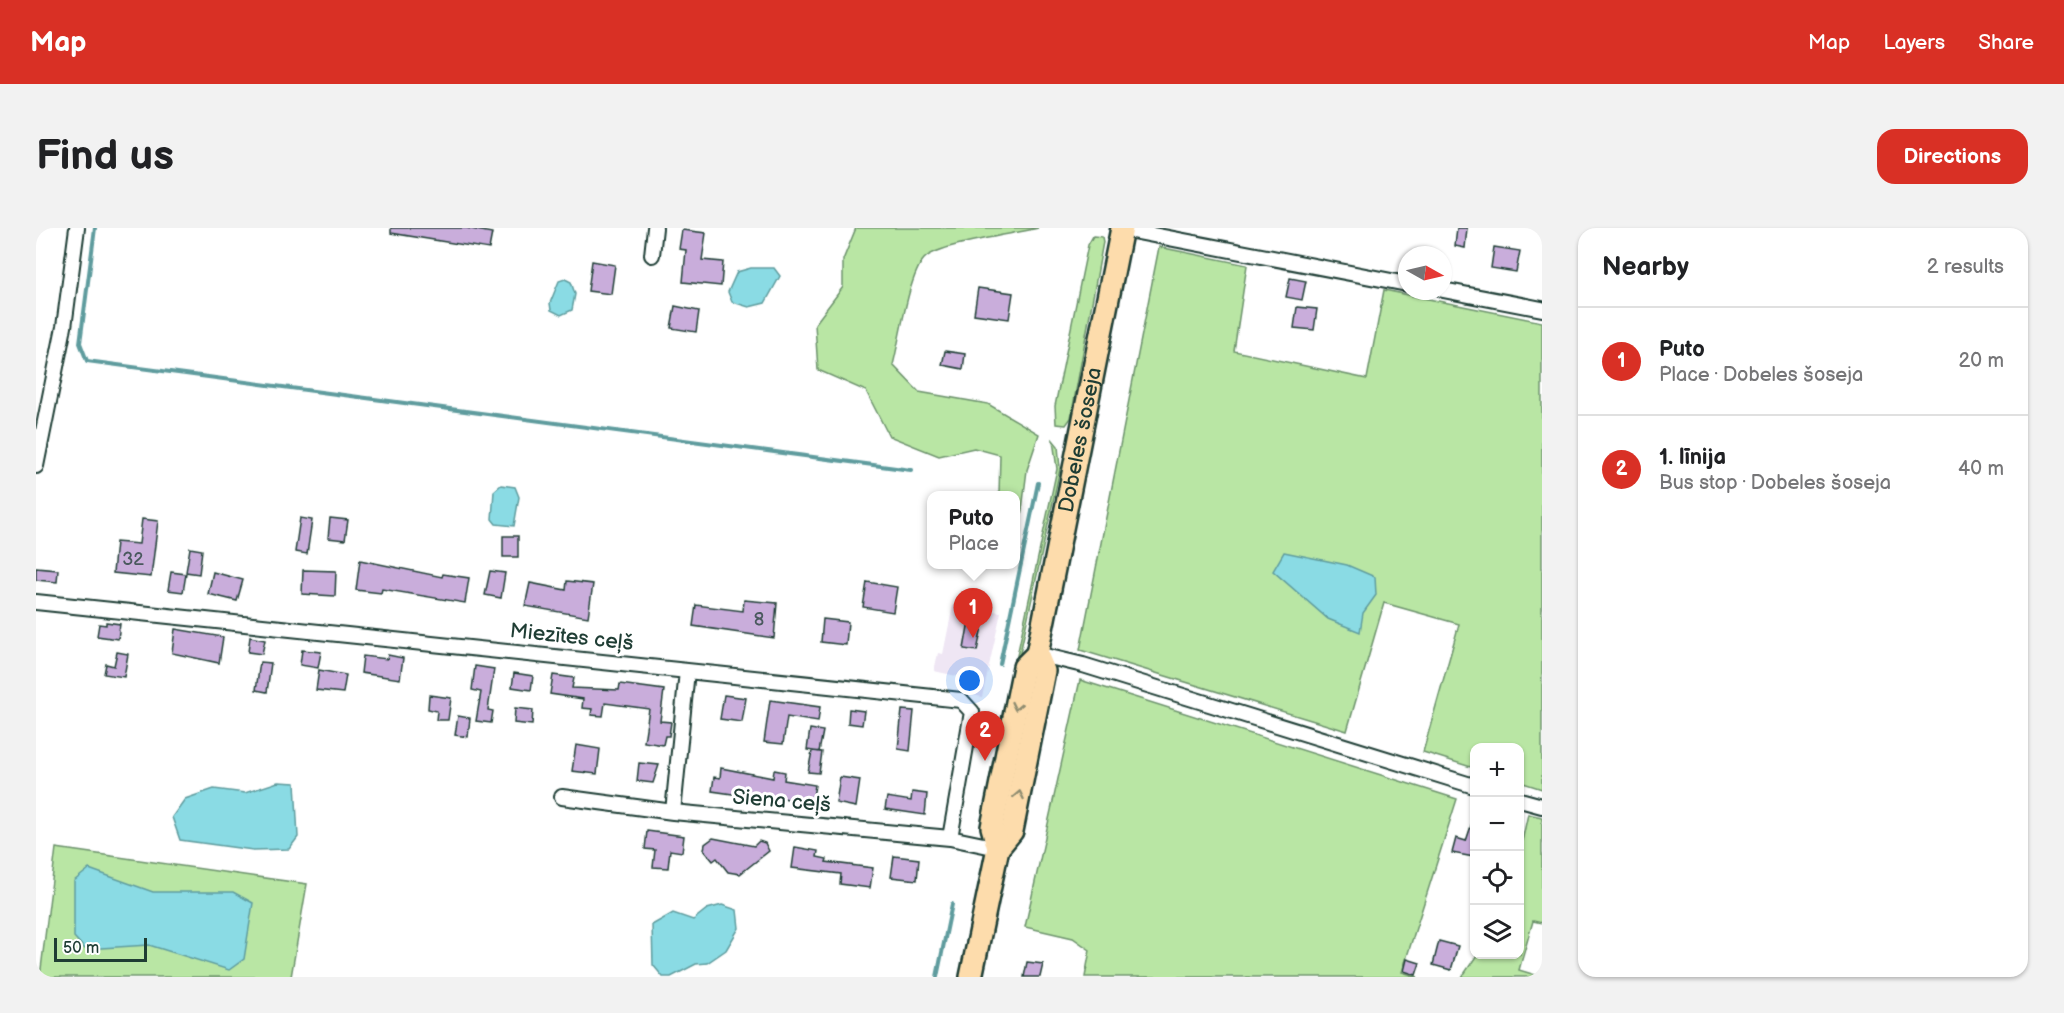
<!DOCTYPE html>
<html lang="en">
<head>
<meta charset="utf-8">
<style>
	body { margin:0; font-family:"Balsamiq Sans",sans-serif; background:#f2f2f2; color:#202124 }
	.controls { position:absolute; right:18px; bottom:18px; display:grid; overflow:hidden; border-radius:12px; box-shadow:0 2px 4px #0004 }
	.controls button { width:54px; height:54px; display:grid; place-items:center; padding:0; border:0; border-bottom:2px solid #e0e0e0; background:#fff; color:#202124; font:30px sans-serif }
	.compass { position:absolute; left:1362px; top:18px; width:54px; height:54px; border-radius:50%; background:#fff; box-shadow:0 2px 4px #0004; rotate:98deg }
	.scale { position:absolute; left:18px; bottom:15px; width:93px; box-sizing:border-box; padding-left:6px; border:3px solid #1f3d34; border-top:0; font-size:16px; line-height:21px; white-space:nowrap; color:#1f3d34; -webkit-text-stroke:4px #fff; paint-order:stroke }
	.you { position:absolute; left:934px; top:453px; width:21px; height:21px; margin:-15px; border:4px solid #fff; border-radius:50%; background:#1a73e8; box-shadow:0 0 0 9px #1a73e833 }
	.badge { display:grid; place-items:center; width:39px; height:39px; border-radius:50%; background:#d93025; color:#fff; font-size:20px; font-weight:700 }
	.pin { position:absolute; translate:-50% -50px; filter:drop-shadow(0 2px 3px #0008) }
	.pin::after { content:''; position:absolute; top:32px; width:21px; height:18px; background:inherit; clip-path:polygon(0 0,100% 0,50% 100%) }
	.popup { position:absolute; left:891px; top:263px; width:93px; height:78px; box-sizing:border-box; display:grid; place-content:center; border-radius:12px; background:#fff; filter:drop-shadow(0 2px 4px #0005); font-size:20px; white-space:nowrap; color:#757577 }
	.popup b { font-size:22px; color:#202124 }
	.popup::after { content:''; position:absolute; left:50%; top:100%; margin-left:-12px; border:12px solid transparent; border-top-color:#fff }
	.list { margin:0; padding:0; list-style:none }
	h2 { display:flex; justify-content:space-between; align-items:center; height:78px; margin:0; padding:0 24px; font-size:26px }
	h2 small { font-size:20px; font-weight:400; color:#757577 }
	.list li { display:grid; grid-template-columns:39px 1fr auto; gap:18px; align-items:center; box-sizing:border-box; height:108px; padding:0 24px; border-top:2px solid #e0e0e0 }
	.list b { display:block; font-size:22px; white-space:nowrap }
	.list p { margin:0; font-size:20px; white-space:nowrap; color:#757577 }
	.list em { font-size:20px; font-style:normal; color:#757577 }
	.icon { flex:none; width:33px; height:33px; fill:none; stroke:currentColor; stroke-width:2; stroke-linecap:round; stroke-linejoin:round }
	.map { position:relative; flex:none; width:1506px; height:749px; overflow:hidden; border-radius:18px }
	header { display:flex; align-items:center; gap:36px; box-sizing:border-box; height:84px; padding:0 30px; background:#d93025; color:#fff }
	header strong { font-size:28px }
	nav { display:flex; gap:33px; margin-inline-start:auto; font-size:21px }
	.intro { display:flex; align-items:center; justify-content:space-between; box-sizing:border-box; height:144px; padding:0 36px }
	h1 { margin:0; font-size:42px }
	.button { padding:15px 27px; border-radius:18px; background:#d93025; color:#fff; font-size:21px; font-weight:700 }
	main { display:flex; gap:36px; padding:0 36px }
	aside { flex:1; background:#fff; border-radius:18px; box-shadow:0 2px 4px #0004 }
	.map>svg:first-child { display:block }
	.built { fill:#efe6f4 }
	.green { fill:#b9e6a4; stroke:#6c926c; stroke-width:1.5 }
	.water { fill:#8adbe4; stroke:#5f9c9e; stroke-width:1.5 }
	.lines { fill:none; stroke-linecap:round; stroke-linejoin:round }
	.stream { stroke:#5f9c9e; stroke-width:4 }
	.building { fill:#c9addb; stroke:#1f3d34; stroke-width:1.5 }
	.street-casing { stroke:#1f3d34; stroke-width:18 }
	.primary-casing { stroke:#1f3d34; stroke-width:26 }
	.street { stroke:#fff; stroke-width:14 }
	.primary { stroke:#fddcac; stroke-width:21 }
	.oneway { stroke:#8e8c70 }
	.labels { text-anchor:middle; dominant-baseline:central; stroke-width:6; stroke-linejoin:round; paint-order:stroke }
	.number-label { font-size:18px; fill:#4a595e }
	.street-label { font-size:21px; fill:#1f3d34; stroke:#fff }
</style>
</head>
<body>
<header>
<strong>Map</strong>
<nav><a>Map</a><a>Layers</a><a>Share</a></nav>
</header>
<div class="intro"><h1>Find us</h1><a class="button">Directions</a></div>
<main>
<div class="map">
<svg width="1506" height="749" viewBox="0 0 1506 749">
	<rect width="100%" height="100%" fill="#fff"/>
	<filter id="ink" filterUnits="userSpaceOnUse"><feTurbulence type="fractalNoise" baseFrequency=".0167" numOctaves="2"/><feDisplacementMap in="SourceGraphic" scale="12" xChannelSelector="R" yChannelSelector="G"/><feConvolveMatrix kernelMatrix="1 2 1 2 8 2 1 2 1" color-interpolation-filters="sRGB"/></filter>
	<g filter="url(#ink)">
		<path class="built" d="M917 377 965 384 946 469 932 466 934 451 898 443 902 425 907 426Z"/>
		<path class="green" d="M820 0H1002C979 6 901 16 888 31 872 49 864 111 857 137L883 164 952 176 1003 206 991 242 984 298H979V268L963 267 964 227 938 220 903 228 853 208 830 163 782 142 779 96 807 59V32Z
			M1057 8 1066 9 1067 14 1035 190 1030 197 1020 196 1019 178 1052 17Z
			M1123 19 1211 37 1198 123 1331 151 1348 62 1506 94V561L1484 554V520H1438V540L1387 524 1423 396 1348 375 1311 503 1044 422Z
			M1017 212 1022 218 1024 241 978 453 976 451 1021 241Z
			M1044 452 1421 571 1366 744 1382 749H1049L1054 722 1037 710 989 699Z
			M1492 586 1506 589V695L1497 693 1483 742 1506 749H1426L1441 727 1484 726V622Z
			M20 620 271 656 255 749H4Z"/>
		<path class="water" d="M715 40H738L744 48 729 75 713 79 696 74 692 64 701 44Z
			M529 51 535 54 539 66 536 82 525 87 515 82 514 75 523 53Z
			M465 257 479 259 483 269 478 298 460 296 456 291 458 263Z
			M1248 324 1311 337 1339 349 1340 367 1327 385 1324 404 1292 391 1237 343Z
			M242 554 259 555 262 609 253 621 217 622 144 612 136 589 149 571 178 561 209 565Z
			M53 641 117 664H197L217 675 208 731 193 742 113 717 49 721 38 709V653Z
			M686 677 701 682 703 700 690 722 671 735 660 736 635 749H627L617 737 616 697 637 685 657 692 671 681Z"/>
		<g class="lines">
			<path class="stream" d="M59 0 44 115 51 133 875 242
				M964 436 1002 255
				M901 749 916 676"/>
		</g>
		<path class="building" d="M355 0H430L456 5 453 21 355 5Z
			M1421 0H1431L1429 20 1419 18Z
			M646 2 670 5 666 32 687 34 685 58 647 54 650 22 643 21Z
			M1458 19 1484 23 1480 44 1455 40Z
			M556 33 579 37 575 66 552 63Z
			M1254 50 1270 53 1266 72 1250 69Z
			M942 60 977 65 973 91 938 86Z
			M639 78 663 83 660 104 635 100Z
			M1261 79 1281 81 1278 102 1258 100Z
			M909 123 929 126 927 141 906 137Z
			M264 290 276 292 271 326 259 324Z
			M294 290 312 292 309 312 292 310Z
			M106 291 122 293 115 349 77 345 80 314 103 316Z
			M467 308H482V329H467Z
			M154 320 166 322 163 346 150 344Z
			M324 332 406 349 407 346 433 350 429 375 346 361 345 365 320 362Z
			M0 340 22 342 21 354 0 352Z
			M267 342 300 343 299 368 266 366Z
			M454 343 469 345 465 370 449 367Z
			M135 344 150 346 147 364 132 362Z
			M177 344 207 352 201 373 172 366Z
			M531 353 557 356 552 389 489 378 494 355 530 362Z
			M831 354 861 359 857 384 827 379Z
			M708 372 741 375 738 410 657 398 660 377 707 383Z
			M934 387 948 389 941 423 928 421Z
			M787 391 812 394 810 417 785 414Z
			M70 394 84 396 82 411 61 408 63 396 70 397Z
			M139 401 187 409 183 435 136 425Z
			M214 409 229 412 226 426 212 424Z
			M266 422 285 424 282 440 264 437Z
			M81 424 92 426 88 449 68 446 70 436 78 438Z
			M352 427 367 430 364 451 325 445 327 428 351 431Z
			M224 434 235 435 231 464 220 462Z
			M439 438 458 441 452 482 457 483 455 495 440 493 445 464 436 462Z
			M283 442 310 447 307 465 280 462Z
			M478 445 497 448 495 462 476 459Z
			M517 447 538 450 536 460 583 462 584 456 628 462 624 493 635 494 633 508H629L627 517 608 514 613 481 569 475 567 488 555 487 556 481 546 480 547 471 514 466Z
			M393 467 415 470 412 492H400L401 483 392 481Z
			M688 467 710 470 706 494 684 491Z
			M734 472 784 479 782 494 751 489 747 516 728 514Z
			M479 480 497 482 496 497 478 495Z
			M813 481 828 483 826 497 812 495Z
			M866 482 878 483 874 523 862 521Z
			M422 488 434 490 432 509 419 507Z
			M774 501 787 503 783 524 771 522Z
			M540 517 564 521 561 546 536 543Z
			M776 523 786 524 783 545 772 544Z
			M603 535 623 537 617 555 601 553Z
			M685 540 737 550 738 542 749 544 748 552 779 557 776 575 710 564V568L676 563 678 549 684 550Z
			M804 549 824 552 820 579 800 575Z
			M876 564 891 566 889 587 849 581 851 569 875 573Z
			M1436 595H1438V629L1416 625 1420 610 1430 613Z
			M611 603 648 608 646 624 634 622 632 640 617 639 619 622 609 621Z
			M677 610 718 618 723 613 729 615 733 623 704 646 692 644 681 630 677 633 668 622 669 616Z
			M759 619 782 623 781 629 791 631 790 634 837 640 834 660 804 656 805 646 756 640Z
			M858 628 883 631 881 652 855 649Z
			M1403 713 1422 718 1415 742 1397 737Z
			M1371 731 1384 735 1380 747 1368 743Z
			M991 734 1007 736 1004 749H988Z"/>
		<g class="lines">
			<g class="street-casing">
				<path id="street" d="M1086 1 1371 56
					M616 27 619 0
					M1407 62 1506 81
					M0 238 28 99 41 0
					M0 374 925 472 936 484 914 610
					M1001 426 1047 437 1438 558
					M526 569 637 584 914 610 962 620
					M1484 572 1506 578
					M637 584 651 443"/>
			</g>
			<g class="primary-casing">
				<g id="primary">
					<path id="s1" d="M962 620 976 603 1008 443 1001 426 1086 0"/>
					<path d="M935 749 962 620 956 599 988 439 1001 426"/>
				</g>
			</g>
			<use href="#street" class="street"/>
			<use href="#primary" class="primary"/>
		</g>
		<defs><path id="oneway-chevron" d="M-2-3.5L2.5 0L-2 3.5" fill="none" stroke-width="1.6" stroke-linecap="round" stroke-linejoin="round" transform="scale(1.5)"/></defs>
		<g class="oneway">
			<use href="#oneway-chevron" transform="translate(980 478) rotate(102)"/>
			<use href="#oneway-chevron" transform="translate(983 567) rotate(-79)"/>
		</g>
	</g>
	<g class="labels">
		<g class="number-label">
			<text x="97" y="331">32</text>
			<text x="723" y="391">8</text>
		</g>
		<g class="street-label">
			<text stroke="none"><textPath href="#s1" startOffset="422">Dobeles šoseja</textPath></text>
			<text transform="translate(536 409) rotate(6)">Miezītes ceļš</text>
			<text transform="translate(746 573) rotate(5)">Siena ceļš</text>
		</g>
	</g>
</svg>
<div class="controls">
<button>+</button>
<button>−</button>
<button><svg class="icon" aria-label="locate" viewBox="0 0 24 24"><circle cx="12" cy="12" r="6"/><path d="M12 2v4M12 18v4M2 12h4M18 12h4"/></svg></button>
<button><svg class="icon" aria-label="layers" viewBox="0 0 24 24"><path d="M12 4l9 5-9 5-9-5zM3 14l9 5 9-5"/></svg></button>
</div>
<svg class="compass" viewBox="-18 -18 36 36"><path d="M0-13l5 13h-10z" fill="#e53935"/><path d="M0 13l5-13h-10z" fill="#757577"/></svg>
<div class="scale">50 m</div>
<div class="you"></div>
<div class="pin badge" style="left:937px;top:410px">1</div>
<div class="popup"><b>Puto</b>Place</div>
<div class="pin badge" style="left:949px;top:533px">2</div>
</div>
<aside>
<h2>Nearby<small>2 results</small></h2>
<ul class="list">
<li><span class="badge">1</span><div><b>Puto</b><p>Place · Dobeles šoseja</p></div><em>20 m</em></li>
<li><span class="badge">2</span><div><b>1. līnija</b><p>Bus stop · Dobeles šoseja</p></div><em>40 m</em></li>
</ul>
</aside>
</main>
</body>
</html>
